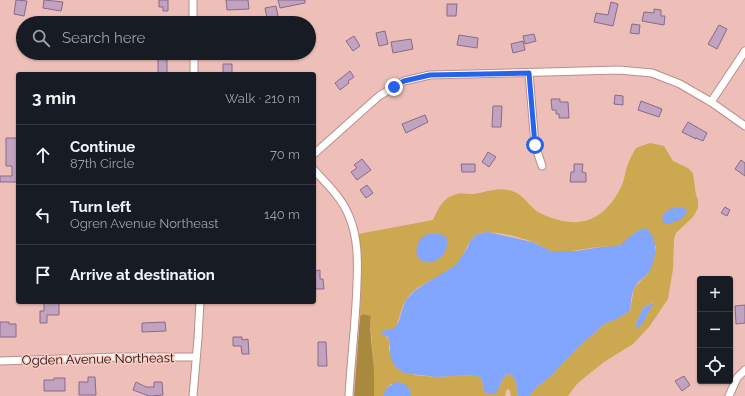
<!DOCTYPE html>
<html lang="en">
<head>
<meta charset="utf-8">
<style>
	body { margin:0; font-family:Raleway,sans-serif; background:#20242c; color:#f1f3f6 }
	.controls { position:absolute; right:12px; bottom:12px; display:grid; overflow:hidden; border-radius:4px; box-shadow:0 1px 3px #0004 }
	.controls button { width:36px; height:36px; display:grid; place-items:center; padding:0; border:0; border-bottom:1px solid #363941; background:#171b24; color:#f1f3f6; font:20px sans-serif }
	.stop { position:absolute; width:12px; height:12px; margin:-9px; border:3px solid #2563eb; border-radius:50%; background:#fff }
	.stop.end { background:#2563eb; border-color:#fff; box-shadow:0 1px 4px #0008 }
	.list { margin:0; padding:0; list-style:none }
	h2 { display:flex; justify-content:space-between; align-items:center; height:52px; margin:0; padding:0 16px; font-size:17px }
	h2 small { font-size:13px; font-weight:400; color:#9ea1a6 }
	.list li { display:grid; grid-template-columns:26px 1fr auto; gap:12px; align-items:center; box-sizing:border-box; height:60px; padding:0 16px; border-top:1px solid #363941 }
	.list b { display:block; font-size:15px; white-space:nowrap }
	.list p { margin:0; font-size:13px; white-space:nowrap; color:#9ea1a6 }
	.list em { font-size:13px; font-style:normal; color:#9ea1a6 }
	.icon { flex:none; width:22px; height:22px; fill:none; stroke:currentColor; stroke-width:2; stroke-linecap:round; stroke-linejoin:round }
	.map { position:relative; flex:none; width:745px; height:396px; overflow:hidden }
	.search { position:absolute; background:#171b24; box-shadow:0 1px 3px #0004; left:16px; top:16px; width:300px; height:44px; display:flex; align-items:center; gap:10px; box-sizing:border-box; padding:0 14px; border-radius:22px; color:#9ea1a6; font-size:15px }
	.panel { position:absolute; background:#171b24; box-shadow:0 1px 3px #0004; left:16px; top:72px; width:300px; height:232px; border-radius:4px }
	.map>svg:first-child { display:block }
	.green { fill:#cca850; fill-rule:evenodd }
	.forest { fill:#a8893e }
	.water { fill:#82a5fd }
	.building { fill:#c1a2c1; stroke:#886b88 }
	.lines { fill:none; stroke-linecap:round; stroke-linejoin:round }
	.minor-casing { stroke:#bb8e89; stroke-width:9 }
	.minor { stroke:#fff; stroke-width:7 }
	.route { stroke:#2563eb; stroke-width:5 }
	.labels { text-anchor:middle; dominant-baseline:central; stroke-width:3; stroke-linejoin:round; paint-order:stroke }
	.street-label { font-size:13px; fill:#1f0f0d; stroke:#fbccc5 }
</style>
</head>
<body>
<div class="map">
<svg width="745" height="396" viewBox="0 0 745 396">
	<rect width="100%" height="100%" fill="#eebfb9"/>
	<path class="green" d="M650 143 664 146 673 161 688 168 693 173 696 195 698 200V208L693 217 676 233 674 239 673 269 668 299 649 327 633 344 604 362 584 378 576 385 568 396H529L537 387 552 375 577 348 606 323 617 319 630 311 634 288 649 272 656 247 637 231C633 234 623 245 618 246 613 248 605 246 600 247 585 248 566 254 551 251 545 249 538 244 532 242 519 237 491 229 478 234 467 239 465 257 456 266 442 278 416 283 406 300 400 309 400 319 395 329L382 331 389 340V350L414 375 436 377 474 375 481 378 484 389 500 386 503 378 507 374 513 375 516 382 518 396H511L510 391 508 389 506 391 505 396H411L409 389 391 384 387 388 383 396H374L372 341 370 326 371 316 363 314 360 316 361 277 358 234 433 220C439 208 442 198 457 194 462 193 467 194 472 194 484 193 496 187 508 190 526 194 527 206 540 213 577 231 604 223 622 185 625 178 625 171 628 164 630 158 633 153 636 148ZM653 302 636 328 635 326 643 308Z"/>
	<path class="forest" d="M363 314 371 316 370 326 374 372V396H354L360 316Z"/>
	<path class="water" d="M676 207 687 209C686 220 674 223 664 224 659 213 667 210 676 207Z
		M645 228C659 235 657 262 648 273 644 278 638 281 635 287 631 293 631 304 630 311L617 319 606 323 577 348 552 375 537 387 529 396H518L516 382 512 375 507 374C501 379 500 387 496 393L489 394 485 393 481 378 474 375 436 377 404 373 396 367 391 360 389 340 388 337 382 334V331L395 328 399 321 402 310 406 300 413 292 423 285 456 265 468 247 470 241 477 234 488 232 532 242 551 251H576L601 247 619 246 637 231Z
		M429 234H439L446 236C454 265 411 272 417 247 419 240 422 236 429 234Z
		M654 302 641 326 635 328V326L643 308Z
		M397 382C406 384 410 386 411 396H383C385 388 390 385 397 382Z"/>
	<path class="building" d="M16 0 27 1 24 16 14 14Z
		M44 0 63 2 61 11 43 8Z
		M159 0H168V11H163V7H159Z
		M226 0H248L249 9 227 10Z
		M278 0H305V3L280 8Z
		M611 2 618 4 613 26 594 22 596 13 608 15Z
		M447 4H457L456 16H447Z
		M276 6 279 21 268 23 265 8Z
		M654 9 661 10V16H665L664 25 642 21 644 12 654 13Z
		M632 24 640 25 639 34 630 33Z
		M719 25 727 29 717 49 708 44Z
		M385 31 388 44 379 46 376 33Z
		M534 34 536 41 525 44 523 36Z
		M459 35 478 38 477 48 457 45Z
		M354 36 360 46 353 51 346 41Z
		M411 39 413 49 393 53 391 42Z
		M523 41 525 50 513 53 511 44Z
		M158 53H165V60H167V74H158Z
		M223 64H232V74H223Z
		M350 71 354 77 348 81 349 83 340 90 335 83Z
		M615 95 623 96V105L614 104Z
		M551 99H560V102H568L569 118H559V114H556V110H552Z
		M641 101 662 109 659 117 638 110Z
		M493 106H502L501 127H492Z
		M425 115 428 122 406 133 402 124Z
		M688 122 707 133 703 141 696 138V139L682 132Z
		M6 138H18V182H0V176H12V166H6Z
		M488 152 496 157 489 167 482 162Z
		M362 159 371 170 357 180 351 172 357 168 354 165Z
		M741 160 745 163V176L735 169Z
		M461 164H475V172H462Z
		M574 164H583L582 172 586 173V182H570L571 172H574Z
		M367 185 373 193 366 198 360 190Z
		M725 207 730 210 727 216 721 213Z
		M320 270V279H323L324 289H314V271Z
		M59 302V315H47V323H40V311H44V303Z
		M745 305V323L736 324 735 306Z
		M0 322H9V324H16V337H0Z
		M165 322 166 331 142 332V323Z
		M233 337H242V340L248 339 249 354H242L241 346H233Z
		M318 342H326L327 366H318Z
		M684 376 690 385 682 391 675 381Z
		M88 377H95L96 395H79V382H88Z
		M54 378H65V391H44V380H54Z
		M136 382 146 387H154V382H162L163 395 149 396 133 390Z"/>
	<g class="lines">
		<g class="minor-casing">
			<path id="minor" d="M193 0V23
				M194 53V74
				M529 73 535 145 542 166
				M711 102 745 51
				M314 154 379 96 404 81 430 75 619 70 652 73 680 84 711 102 745 126
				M314 170C327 184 342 198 349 216 358 237 358 261 357 283 356 321 351 358 349 396
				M0 361 119 357H196
				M193 396 198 338 200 302
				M729 396 737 378 745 370"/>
		</g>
		<use href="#minor" class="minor"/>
	</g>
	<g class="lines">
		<path class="route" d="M394 87 404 81 430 75 529 73 535 145"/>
	</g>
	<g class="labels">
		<g class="street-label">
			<text transform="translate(98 359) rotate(-1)">Ogden Avenue Northeast</text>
		</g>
	</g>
</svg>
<div class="controls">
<button>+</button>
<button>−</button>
<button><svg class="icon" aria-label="locate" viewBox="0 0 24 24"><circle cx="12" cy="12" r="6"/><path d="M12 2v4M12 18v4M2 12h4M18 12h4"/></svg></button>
</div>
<div class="stop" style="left:535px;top:145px"></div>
<div class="stop end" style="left:394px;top:87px"></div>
<div class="search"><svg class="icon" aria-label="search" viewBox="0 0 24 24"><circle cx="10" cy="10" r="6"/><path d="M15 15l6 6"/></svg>Search here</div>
<section class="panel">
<h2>3 min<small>Walk · 210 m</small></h2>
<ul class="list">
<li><svg class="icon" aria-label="ahead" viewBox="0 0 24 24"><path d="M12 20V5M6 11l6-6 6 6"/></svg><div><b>Continue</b><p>87th Circle</p></div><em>70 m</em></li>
<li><svg class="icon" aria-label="left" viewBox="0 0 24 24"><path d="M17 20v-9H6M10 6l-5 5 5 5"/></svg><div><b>Turn left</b><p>Ogren Avenue Northeast</p></div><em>140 m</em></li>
<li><svg class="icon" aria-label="arrive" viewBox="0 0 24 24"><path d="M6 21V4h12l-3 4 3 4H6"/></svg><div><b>Arrive at destination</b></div></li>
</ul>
</section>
</div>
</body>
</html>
